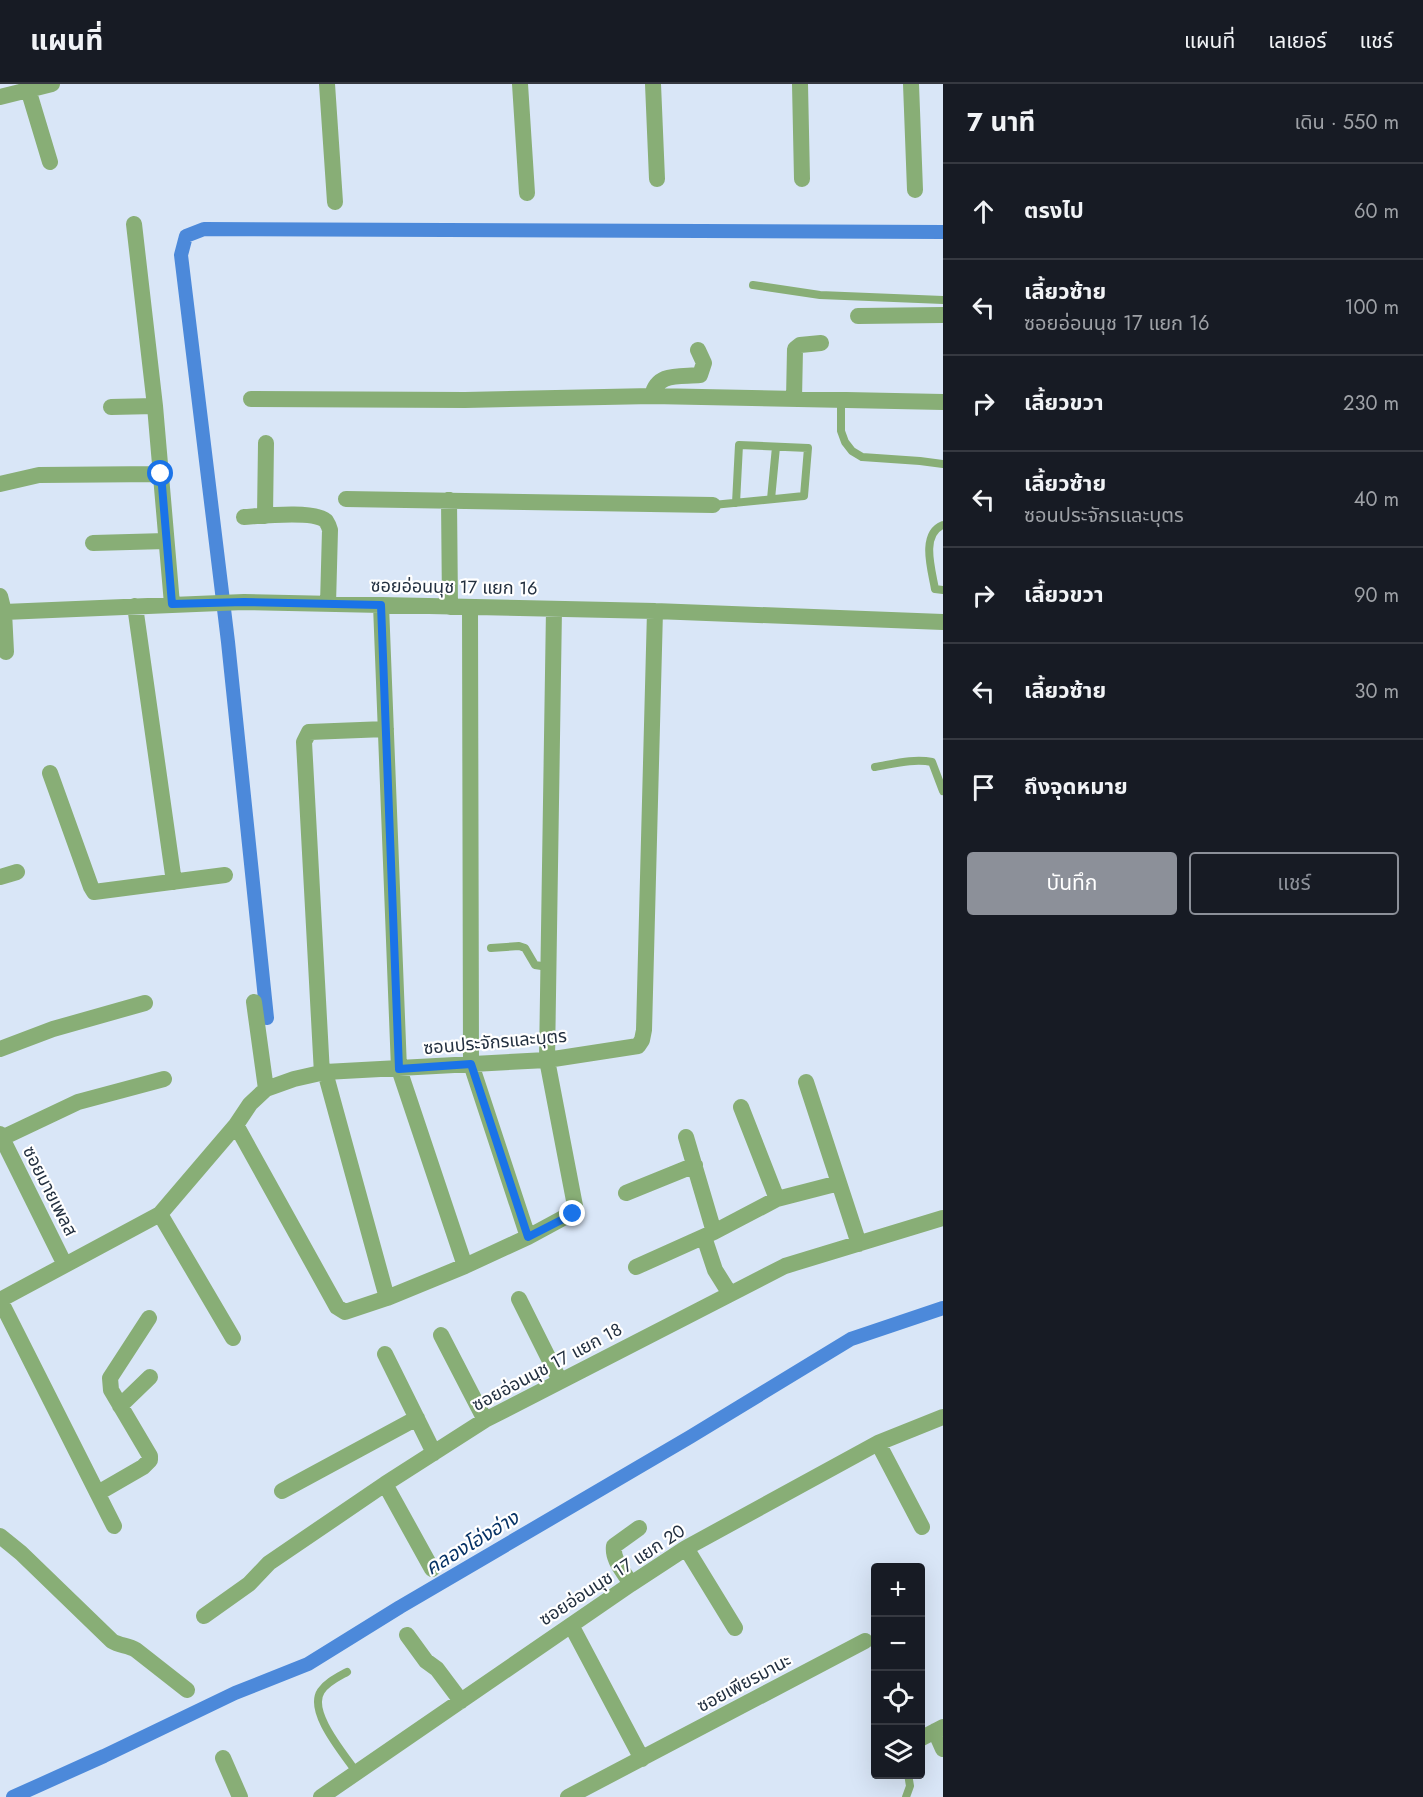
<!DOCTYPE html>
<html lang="th">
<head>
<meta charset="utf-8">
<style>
	body { margin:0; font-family:Jost,"Noto Sans Thai",sans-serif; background:#242831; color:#f1f3f6 }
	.controls { position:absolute; right:18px; bottom:18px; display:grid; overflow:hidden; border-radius:6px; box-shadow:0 6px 24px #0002 }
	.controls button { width:54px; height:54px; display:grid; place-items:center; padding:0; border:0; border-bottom:2px solid #363941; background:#171b24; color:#f1f3f6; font:30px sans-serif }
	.stop { position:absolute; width:18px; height:18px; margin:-14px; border:4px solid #1a73e8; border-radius:50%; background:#fff }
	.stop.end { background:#1a73e8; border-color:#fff; box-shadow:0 2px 6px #0008 }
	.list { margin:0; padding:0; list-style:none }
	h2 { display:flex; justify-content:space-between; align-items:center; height:78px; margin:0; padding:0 24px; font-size:26px }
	h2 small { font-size:20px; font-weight:400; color:#9ea1a6 }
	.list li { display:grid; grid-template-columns:39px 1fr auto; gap:18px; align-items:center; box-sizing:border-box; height:96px; padding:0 24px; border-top:2px solid #363941 }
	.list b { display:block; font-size:22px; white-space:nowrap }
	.list p { margin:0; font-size:20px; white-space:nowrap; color:#9ea1a6 }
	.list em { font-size:20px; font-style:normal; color:#9ea1a6 }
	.actions { display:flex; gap:12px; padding:18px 24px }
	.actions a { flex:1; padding:14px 0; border:2px solid #8c9099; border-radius:6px; text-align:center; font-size:21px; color:#8c9099 }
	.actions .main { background:#8c9099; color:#fff }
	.icon { flex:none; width:33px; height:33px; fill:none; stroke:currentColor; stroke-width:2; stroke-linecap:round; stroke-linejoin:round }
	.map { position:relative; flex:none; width:943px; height:1713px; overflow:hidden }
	header { display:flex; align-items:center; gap:36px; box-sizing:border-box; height:84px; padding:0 30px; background:#171b24; border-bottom:2px solid #363941 }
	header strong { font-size:28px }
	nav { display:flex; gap:33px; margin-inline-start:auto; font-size:21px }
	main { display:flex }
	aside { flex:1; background:#171b24 }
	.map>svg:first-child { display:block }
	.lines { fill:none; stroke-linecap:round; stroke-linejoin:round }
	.canal { stroke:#4c89da; stroke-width:14 }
	.service { stroke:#88ae76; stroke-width:8 }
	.minor { stroke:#88ae76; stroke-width:16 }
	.route { stroke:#1a73e8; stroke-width:8 }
	.labels { text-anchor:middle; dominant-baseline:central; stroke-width:4.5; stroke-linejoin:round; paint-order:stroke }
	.street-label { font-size:18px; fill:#233040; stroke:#fff }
	.water-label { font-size:20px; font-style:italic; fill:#063265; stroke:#fff }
</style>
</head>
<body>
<header>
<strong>แผนที่</strong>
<nav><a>แผนที่</a><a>เลเยอร์</a><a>แชร์</a></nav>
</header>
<main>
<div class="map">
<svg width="943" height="1713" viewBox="0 0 943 1713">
	<rect width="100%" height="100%" fill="#d9e6f7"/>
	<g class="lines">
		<path class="canal" d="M267 934 228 558 181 171 186 152 204 145 943 148
			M13 1713 104 1672 235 1609 308 1580 400 1523 690 1353 851 1255 943 1224"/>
		<path class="service" d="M753 201 820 211 943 216
			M841 316V347L845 358 852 367 862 373 920 377 943 380
			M771 415 776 363
			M713 421 804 412 808 364 739 361 736 419
			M943 441C920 450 932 487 935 505L943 506
			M875 683C893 680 914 674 932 678L943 707
			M491 864 519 862 525 864 535 881 548 883
			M347 1588C338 1593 327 1598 321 1607 307 1628 345 1671 357 1689
			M906 1713 910 1702 908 1690"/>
		<path class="minor" d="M327 0 335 118
			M520 0 527 109
			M653 0 657 95
			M800 0 802 95
			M911 0 915 106
			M28 5 50 78
			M0 13 52 0
			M134 140 155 322 172 520
			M858 232 943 231
			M652 312C657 288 679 293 700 291L704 279 698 266
			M251 315 465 316 652 312 943 318
			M794 315 795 265 800 261 821 259
			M111 323 155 322
			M0 400 39 391 161 390
			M346 415 713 421
			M449 416 450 523
			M265 432 266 359
			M244 433C261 432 314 426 326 437 328 440 329 442 330 446L328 520
			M93 459 166 457
			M0 512 4 528
			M381 521 399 985 465 1182
			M135 522 174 798
			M470 523 471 980 528 1153
			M6 568 4 528 244 518 655 527 943 538
			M50 689 91 803 94 808 225 791
			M0 793 17 788
			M254 918 266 1005
			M0 965 53 945 145 919
			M325 988 387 1214
			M322 990 304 658 309 648 386 645
			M806 998 859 1160
			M741 1023 777 1115
			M236 1041 337 1223 345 1228 387 1214 465 1182 528 1153 576 1127 547 976 554 525
			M0 1050 65 1181
			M686 1053 714 1148
			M2 1054 78 1018 164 995
			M626 1109 695 1081
			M160 1130 233 1254
			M704 1153 715 1186 730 1210
			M636 1183 714 1148 777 1115 839 1099
			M519 1215 560 1297
			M0 1216 160 1130 236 1041 250 1020 266 1005 294 995 325 988 547 976 638 962 642 956 644 946 655 527
			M0 1216 114 1442
			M441 1251 485 1336
			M385 1270 434 1369
			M120 1322 150 1293
			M878 1359 922 1443
			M385 1400 432 1485
			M282 1407 417 1334
			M98 1409 143 1383 150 1376V1372L111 1306 110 1294 149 1234
			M0 1452 21 1469 112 1557C120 1562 128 1561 136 1566L187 1606
			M686 1464 735 1544
			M631 1500C624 1488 612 1476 614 1462L639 1444
			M204 1532 249 1500 269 1479 385 1400 485 1336 785 1182 943 1134
			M571 1541 642 1675
			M407 1551 426 1577 437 1585 461 1617
			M935 1647 943 1665
			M920 1655 943 1643
			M223 1674 240 1713
			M321 1713 631 1500 686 1464 878 1359 943 1333
			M568 1713 865 1557"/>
	</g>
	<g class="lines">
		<path class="route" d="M161 390 172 520 244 518 381 521 399 985 471 980 528 1153 573 1130"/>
	</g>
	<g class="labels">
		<g class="street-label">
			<text transform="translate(454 503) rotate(1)">ซอยอ่อนนุช 17 แยก 16</text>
			<text transform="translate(495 958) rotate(-5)">ซอนประจักรและบุตร</text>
			<text transform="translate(50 1107) rotate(63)">ซอยมายเพลส</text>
			<text transform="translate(547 1283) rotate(-28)">ซอยอ่อนนุช 17 แยก 18</text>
			<text transform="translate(612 1491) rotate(-33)">ซอยอ่อนนุช 17 แยก 20</text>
			<text transform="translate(744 1599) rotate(-28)">ซอยเพียรมานะ</text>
		</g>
		<g class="water-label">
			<text transform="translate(472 1459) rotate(-31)">คลองโอ่งอ่าง</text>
		</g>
	</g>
</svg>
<div class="controls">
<button>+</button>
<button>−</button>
<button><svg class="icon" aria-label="locate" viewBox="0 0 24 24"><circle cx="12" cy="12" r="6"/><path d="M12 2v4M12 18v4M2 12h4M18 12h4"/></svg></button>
<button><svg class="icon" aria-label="layers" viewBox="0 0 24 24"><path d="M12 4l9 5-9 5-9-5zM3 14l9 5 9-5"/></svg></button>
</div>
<div class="stop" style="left:161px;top:390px"></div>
<div class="stop end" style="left:573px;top:1130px"></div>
</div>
<aside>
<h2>7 นาที<small>เดิน · 550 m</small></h2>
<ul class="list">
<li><svg class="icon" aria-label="ahead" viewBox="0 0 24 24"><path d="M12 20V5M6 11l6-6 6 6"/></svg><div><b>ตรงไป</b></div><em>60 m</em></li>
<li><svg class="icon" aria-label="left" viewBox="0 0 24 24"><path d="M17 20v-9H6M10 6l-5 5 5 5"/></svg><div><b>เลี้ยวซ้าย</b><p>ซอยอ่อนนุช 17 แยก 16</p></div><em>100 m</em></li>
<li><svg class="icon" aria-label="right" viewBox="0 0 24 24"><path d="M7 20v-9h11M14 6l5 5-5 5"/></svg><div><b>เลี้ยวขวา</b></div><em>230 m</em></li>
<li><svg class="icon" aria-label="left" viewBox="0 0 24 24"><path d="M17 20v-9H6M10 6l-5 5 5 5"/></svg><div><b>เลี้ยวซ้าย</b><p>ซอนประจักรและบุตร</p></div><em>40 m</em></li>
<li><svg class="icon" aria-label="right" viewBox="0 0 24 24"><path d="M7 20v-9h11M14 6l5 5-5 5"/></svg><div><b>เลี้ยวขวา</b></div><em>90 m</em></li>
<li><svg class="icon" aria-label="left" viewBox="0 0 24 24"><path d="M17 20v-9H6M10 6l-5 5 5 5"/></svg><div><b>เลี้ยวซ้าย</b></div><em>30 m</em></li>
<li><svg class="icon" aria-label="arrive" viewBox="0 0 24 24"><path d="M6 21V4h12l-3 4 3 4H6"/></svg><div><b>ถึงจุดหมาย</b></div></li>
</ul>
<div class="actions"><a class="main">บันทึก</a><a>แชร์</a></div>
</aside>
</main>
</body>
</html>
